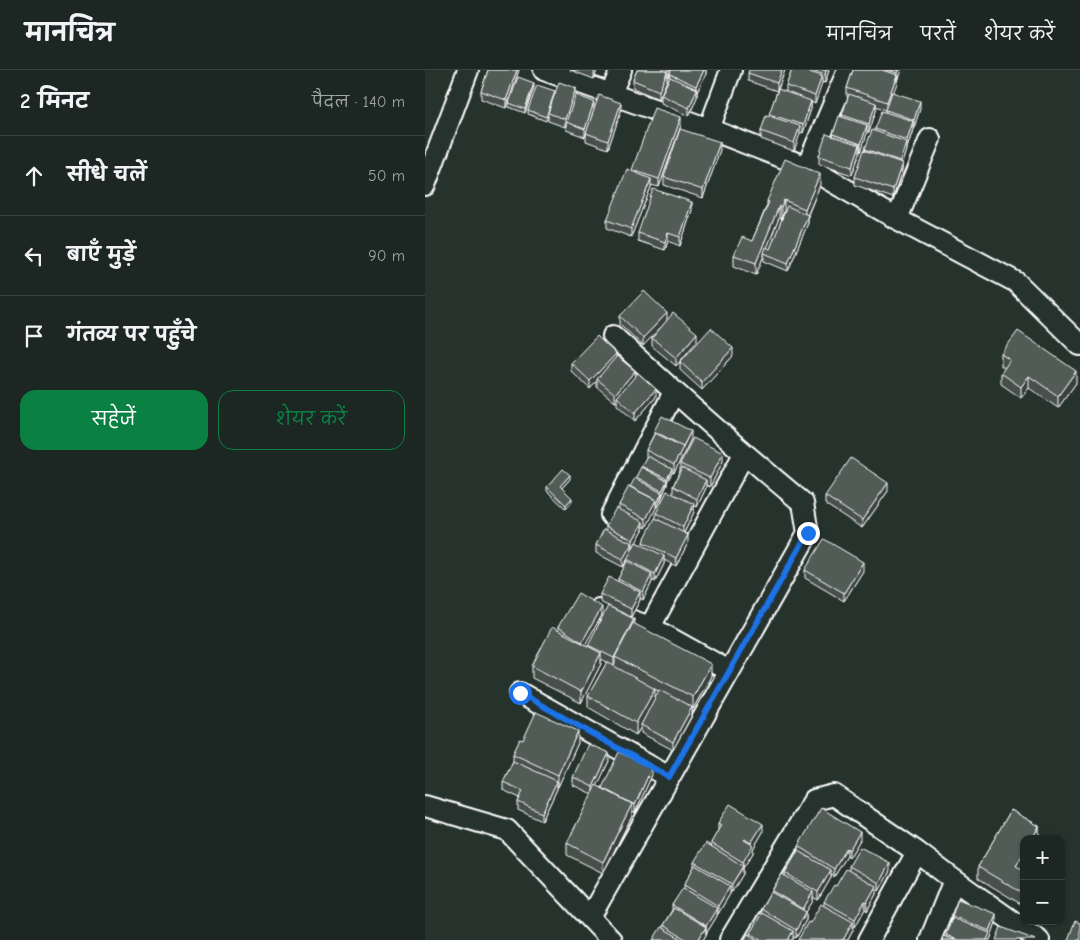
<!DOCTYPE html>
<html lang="hi">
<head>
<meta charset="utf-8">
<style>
	body { margin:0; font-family:"Comic Neue","Playpen Sans Deva",sans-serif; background:#252e2a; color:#f1f3f6 }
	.controls { position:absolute; right:15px; bottom:15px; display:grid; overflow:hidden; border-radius:10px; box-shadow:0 1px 4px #0004 }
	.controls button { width:45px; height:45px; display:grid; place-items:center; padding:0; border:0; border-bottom:1px solid #3a4340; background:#1c2622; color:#f1f3f6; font:25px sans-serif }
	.stop { position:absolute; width:15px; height:15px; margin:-11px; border:4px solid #1a73e8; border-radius:50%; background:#fff }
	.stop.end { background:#1a73e8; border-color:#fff; box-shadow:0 1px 5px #0008 }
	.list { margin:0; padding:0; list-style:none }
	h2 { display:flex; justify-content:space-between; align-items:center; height:65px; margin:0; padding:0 20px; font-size:21px }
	h2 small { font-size:16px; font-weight:400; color:#a0a5a5 }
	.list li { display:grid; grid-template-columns:32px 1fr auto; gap:15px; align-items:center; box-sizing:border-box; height:80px; padding:0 20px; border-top:1px solid #3a4340 }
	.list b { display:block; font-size:19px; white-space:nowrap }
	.list em { font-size:16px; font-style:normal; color:#a0a5a5 }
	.actions { display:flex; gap:10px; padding:15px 20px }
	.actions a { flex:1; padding:11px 0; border:1px solid #0b8043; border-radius:15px; text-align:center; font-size:18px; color:#0b8043 }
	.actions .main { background:#0b8043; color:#fff }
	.icon { flex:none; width:28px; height:28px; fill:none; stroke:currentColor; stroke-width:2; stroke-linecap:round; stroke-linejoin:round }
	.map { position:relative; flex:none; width:655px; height:870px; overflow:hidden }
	header { display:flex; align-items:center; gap:30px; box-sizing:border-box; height:70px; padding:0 25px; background:#1c2622; border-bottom:1px solid #3a4340 }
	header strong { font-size:24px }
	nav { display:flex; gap:28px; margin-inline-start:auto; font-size:18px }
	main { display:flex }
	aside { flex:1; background:#1c2622 }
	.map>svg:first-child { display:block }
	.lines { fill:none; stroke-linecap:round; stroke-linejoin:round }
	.minor-casing { stroke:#fff; stroke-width:24 }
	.minor { stroke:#26332d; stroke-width:20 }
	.wall { fill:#464f4b; stroke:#fff; fill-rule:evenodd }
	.shaded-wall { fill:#39403d; stroke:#fff }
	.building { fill:#515c57; stroke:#fff }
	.route { stroke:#1a73e8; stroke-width:6 }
</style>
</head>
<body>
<header>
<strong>मानचित्र</strong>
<nav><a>मानचित्र</a><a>परतें</a><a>शेयर करें</a></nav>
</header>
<main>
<aside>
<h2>2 मिनट<small>पैदल · 140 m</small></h2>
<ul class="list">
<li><svg class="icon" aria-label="ahead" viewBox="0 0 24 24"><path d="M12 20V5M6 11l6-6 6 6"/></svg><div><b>सीधे चलें</b></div><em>50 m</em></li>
<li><svg class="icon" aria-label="left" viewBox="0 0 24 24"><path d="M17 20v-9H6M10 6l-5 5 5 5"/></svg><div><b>बाएँ मुड़ें</b></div><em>90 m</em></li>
<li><svg class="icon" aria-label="arrive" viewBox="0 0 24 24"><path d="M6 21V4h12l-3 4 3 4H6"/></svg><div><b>गंतव्य पर पहुँचे</b></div></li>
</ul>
<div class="actions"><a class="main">सहेजें</a><a>शेयर करें</a></div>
</aside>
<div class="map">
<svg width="655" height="870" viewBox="0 0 655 870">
	<rect width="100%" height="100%" fill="#26332d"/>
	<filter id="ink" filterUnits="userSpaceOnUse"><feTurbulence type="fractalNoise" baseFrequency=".02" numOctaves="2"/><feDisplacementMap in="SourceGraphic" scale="10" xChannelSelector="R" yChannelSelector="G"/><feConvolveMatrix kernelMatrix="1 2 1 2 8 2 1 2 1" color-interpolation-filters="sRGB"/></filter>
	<g filter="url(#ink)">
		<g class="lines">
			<g class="minor-casing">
				<path id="minor" d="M119 0 284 59 382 97 472 149 591 212 655 275
					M186 23 196 0
					M284 59 306 0
					M382 97 423 0
					M0 115 43 0
					M472 149 505 69
					M186 445 249 322
					M174 539 225 557
					M304 601 225 557 319 384
					M95 623 244 707
					M0 736 82 760 186 870
					M165 847 383 463 378 433C313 379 250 323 188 266
					M305 870 389 730 409 725 492 782 529 810 614 870
					M444 870 492 782
					M505 870 529 810"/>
			</g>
			<use href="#minor" class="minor"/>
		</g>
		<path class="wall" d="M63 0H94L81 38 56 29V21Z
			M145 0H172L169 9Z
			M212 0H246L243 7H242V10L234 29 208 18V10Z
			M246 0H281V4L272 22V27L264 46 236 33V25L245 7V4Z
			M360 0 353 20 361 22V16L367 0H404L400 13 397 12 390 34 386 32V39L378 63 375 62 369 81 336 69V61L344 46 352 21 323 11V3Z
			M428 0H476L468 22 495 39 482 78 481 77V80L477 93V101L468 128 430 115V107L440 79 450 61V59L461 42V40L451 36V41L444 62H442L436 82 435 81 427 105 394 94V86L408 66 417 47 423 27H422V18Z
			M109 17 100 43 84 37V33Z
			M130 21 151 26 169 40 160 67 141 60V53L140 57 123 51V45L121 51 103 44V40Z
			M196 41 183 79 161 71V63Z
			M256 55 234 117 226 115V117L206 167 182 158V150L207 100Z
			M295 80 278 128 239 115V107Z
			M395 115 383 145V153L363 201 339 191V185L331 205 309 196V185L327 171 342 135V131ZM359 141 360 142 345 179 342 178 354 148 356 149Z
			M267 140 255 176 243 171 240 180 213 171V163Z
			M195 246 242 250 272 271 251 296 227 276V268L236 257 218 276 195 254Z
			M576 284 651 313 633 338 604 318 596 328 576 314V303L580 298 576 296Z
			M308 286 277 320 255 300V292Z
			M191 287 231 327 210 351 192 335V331L190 332 172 317V311L165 319 146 301V293Z
			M229 361 266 369 249 403 247 402V403L242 412V415L237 427 232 437H231L221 458 218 456V460L211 472 218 476V472L231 449V443L248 423V416L255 401V394L298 391 285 417 281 415V418L272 437 269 435V442L259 463 263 473 251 496 239 490V494L230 512 227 510V512L218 530 215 528V530L206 547 175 532V524L193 511V509L202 492V490L198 497 171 483V475L181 460V456L194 439V435L211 409 221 388V380L229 364Z
			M145 409 137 418 147 432 141 439 122 421V417Z
			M463 421 437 458 400 434V426Z
			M380 500 438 501 419 531 380 508Z
			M177 545 160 574 163 576V575L209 554 286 606 268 639 267 638V645L248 680 216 663V657L211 665 163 637V626L182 592 176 589V594L156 633 107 608V596L133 560V557ZM229 619 234 621 230 628Z
			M98 670 153 673 133 717 132 716V719L117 751 93 740V732L95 728 78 720V712L88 691V684Z
			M184 691 172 716 177 718 227 705 210 743 207 742V746L178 803 142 785V773L167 724 148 715V707Z
			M586 740 614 756V769H599V794L596 799 599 800V836L553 808V797Z
			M293 753 338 762 328 779V783L318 798V804L307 822H305V824L293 844 292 843V846L281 864V865L278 870H228L238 858V855L247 840V835L259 819V815L269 797V792L286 776V773L293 761Z
			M435 770 424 788 422 786 409 807 406 804V808L393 830 388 827V831L381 842V850L371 868 368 867V870H319L325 865V863L336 845V839L347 822V821L360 806V803L373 782V776Z
			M424 796 465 801 454 821 451 820V824L442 841 440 839 430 857H428V860L423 870H373L385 853 399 835V832L424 800Z
			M527 846 571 852 565 870H517L521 867 527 850Z"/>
		<path class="shaded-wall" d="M92 0H94L81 38V30Z
			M169 0H172L169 9Z
			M243 0H246L243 7Z
			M279 0H281V4L272 22V27L264 46V38L271 22V16Z
			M357 0H360L352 21V13Z
			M401 0H404L400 13V5Z
			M473 0H476L472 11V3Z
			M242 2V10L234 29V21Z
			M472 5V13L462 40V32Z
			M397 6V14L390 34V26Z
			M109 13V17L100 43V39Z
			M151 18V26L140 57V49Z
			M386 31V39L378 63V55Z
			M495 31V39L489 58V50Z
			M169 32V40L160 67V59Z
			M196 33V41L183 79V71Z
			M451 33V41L444 62V54Z
			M256 47V55L234 117V109Z
			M488 51V59L482 78V70Z
			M442 55V63L436 82V74Z
			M375 56V64L369 81V73Z
			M295 72V80L278 128V120Z
			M481 72V80L475 99V91Z
			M435 75V83L427 105V97Z
			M477 93V101L468 128V120Z
			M395 104V115L380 151V139Z
			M226 109V117L206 167V159Z
			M359 130V141L356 149V137Z
			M267 132V140L255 176V167Z
			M354 136V148L340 183H339V185L331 205V193Z
			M383 145V153L363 201V193Z
			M243 163V171L240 180V172Z
			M242 243V251L218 276V268Z
			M272 263V271L251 296V288Z
			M308 278V286L277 320V312Z
			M191 284V292L172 309V311L165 319V311Z
			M210 301V309L192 327V331L190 332V324Z
			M651 301V313L633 338V326Z
			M604 306V318L596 328V317Z
			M231 319V327L210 351V343Z
			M266 361V369L249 403V395Z
			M298 383V391L285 417V408Z
			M247 399V403L242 412V415L237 426V421L242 413V409Z
			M145 405V409L135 420V416Z
			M281 410V418L272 437V429Z
			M463 413V421L437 458V450Z
			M237 423V427L232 437V433Z
			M147 428V432L141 439V435Z
			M231 430V438L221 458V449Z
			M269 434V442L258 465V457Z
			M218 452V460L208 478V470Z
			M263 465V473L251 496V488Z
			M207 473V481L198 497V489Z
			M239 486V494L230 512V504Z
			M438 492V501L419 531V523Z
			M227 504V512L218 530V522Z
			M215 522V530L206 547V539Z
			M177 537V545L157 580V572Z
			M209 549V557L190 587V594L189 596V588Z
			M176 583V594L156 633V622Z
			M286 594V606L268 639V627Z
			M230 619V631L216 655V657L211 665V653Z
			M267 637V645L248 680V672Z
			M153 661V673L133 717V705Z
			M184 683V691L168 725V717Z
			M227 697V705L210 743V735Z
			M132 711V719L117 751V743Z
			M207 734V746L178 803V792Z
			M338 754V762L328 779V783L318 798V804L307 822V814L318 797V792L326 777V773Z
			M614 756V769H607Z
			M435 762V770L424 788V780Z
			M422 778V786L409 807V799Z
			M599 782V794L591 807V796Z
			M465 793V801L454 821V813Z
			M406 800V808L393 830V822Z
			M305 816V824L293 844V836Z
			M451 816V824L442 841V832Z
			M388 822V831L381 842V850L371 868V860L378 847V839Z
			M440 831V839L430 857V849Z
			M292 838V846L281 864V856Z
			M571 844V852L565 870H562Z
			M428 852V860L423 870H418Z
			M281 857V865L278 870H273Z
			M368 861V870H363Z"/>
		<path class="building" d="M63 0H92L81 30 56 21Z
			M212 0H237L242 2 234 21 208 10Z
			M246 0H279L271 16 245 4Z
			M324 0H357L352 13 323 3Z
			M367 0H378L397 6 390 26 361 16Z
			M384 0H401L400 5Z
			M428 0H457L472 5 462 32 422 18Z
			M462 0H473L472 3Z
			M93 7 109 13 100 39 84 33Z
			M245 7 272 19 264 38 236 25Z
			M134 12 151 18 140 49 123 43Z
			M112 15 130 21 121 47 103 40Z
			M353 19 386 31 378 55 344 44Z
			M467 22 495 31 489 50 461 40Z
			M424 24 451 33 444 54 417 45Z
			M151 25 169 32 160 59 141 52Z
			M174 25 196 33 183 71 161 63Z
			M229 38 256 47 234 109 207 100Z
			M457 41 488 51 482 70 450 59Z
			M341 45 375 56 369 73 336 61Z
			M414 46 442 55 436 74 408 64Z
			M255 59 295 72 278 120 239 107Z
			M447 60 481 72 475 91 440 79Z
			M401 64 435 75 427 97 394 86Z
			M439 80 477 93 468 120 430 107Z
			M360 89 395 104 380 139 359 130 356 137 354 136 331 193 309 185 317 167 327 171 344 132 342 131Z
			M202 99 226 109 206 159 182 150Z
			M228 119 267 132 255 167 243 163 240 172 213 163Z
			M362 136 383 145 363 193 339 183 341 177 345 179Z
			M219 221 242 243 218 268 195 246Z
			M248 243 272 263 251 288 227 268Z
			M286 258 308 278 277 312 255 292Z
			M593 261 651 301 633 326 604 306 596 317 576 303 585 290 576 284Z
			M172 266 191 284 165 311 146 293Z
			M192 286 210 301 190 324 172 309Z
			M213 303 231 319 210 343 192 327Z
			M237 346 266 361 258 376 229 361Z
			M230 363 258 377 249 395 221 380Z
			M268 368 298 383 285 408 255 394Z
			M222 386 247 399 242 409 216 396Z
			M426 388 463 413 437 450 400 426Z
			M216 397 242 411 237 421 211 407Z
			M257 398 281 410 272 429 248 416Z
			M138 399 145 405 135 416 147 428 141 435 122 417Z
			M210 408 237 423 232 433H231V430L205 417Z
			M204 416 231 430 221 449 194 435Z
			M242 421 269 434 258 457 231 443Z
			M191 438 218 452 208 470 181 456Z
			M230 448 263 465 251 488 218 472Z
			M179 459 207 473 198 489 171 475Z
			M399 469 438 492 419 523 380 500Z
			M211 472 239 486 230 504 202 489Z
			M202 491 227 504 218 522 193 509Z
			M184 507 215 522 206 539 175 524Z
			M153 523 177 537 157 572 133 557Z
			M183 536 209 549 189 588 163 575Z
			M208 553 286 594 268 627 190 587Z
			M127 557 176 583 156 622 107 596Z
			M182 592 230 619 211 653 163 626Z
			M234 620 267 637 248 672 216 655Z
			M111 642 153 661 133 705 88 684 95 669 98 670Z
			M163 674 184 683 168 717 148 707Z
			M194 682 227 697 210 735 177 718Z
			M88 691 132 711 117 743 93 732 98 721 78 712Z
			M171 715 207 734 178 792 142 773Z
			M305 734 338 754 326 773 320 769 319 770 328 775 318 792 286 773 296 755 293 753Z
			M396 738 435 762 424 780 422 778 409 799 373 776Z
			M586 740 614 756 607 769H599V782L591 796 599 800V824L553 797Z
			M281 773 318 796 307 814 269 792Z
			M435 777 465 793 454 813 424 796Z
			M373 781 406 800 393 822 360 803Z
			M270 795 305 816 293 836 259 815Z
			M421 799 451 816 442 832 440 831 430 849 399 832 409 815 411 816Z
			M357 804 388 822 378 839 347 821Z
			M258 818 292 838 281 856 247 835Z
			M346 822 381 842 371 860 336 839Z
			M533 829 571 844 565 861 527 846Z
			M396 834 428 852 418 870 417 869 416 870H373L383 852 385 853Z
			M249 838 281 857 273 870H262L238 855Z
			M337 843 368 861 363 870H337L325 863Z
			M527 848 565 863 562 870H533L521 865Z
			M650 851 655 853V870H643Z
			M236 857 258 870H228Z
			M576 857 611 870H571Z
			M323 864 333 870H319Z
			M518 866 530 870H517Z"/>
	</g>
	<g class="lines" filter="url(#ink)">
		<path class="route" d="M95 623 244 707 383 463"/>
	</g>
</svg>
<div class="controls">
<button>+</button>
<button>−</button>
</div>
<div class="stop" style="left:95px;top:623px"></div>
<div class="stop end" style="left:383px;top:463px"></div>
</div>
</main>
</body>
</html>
